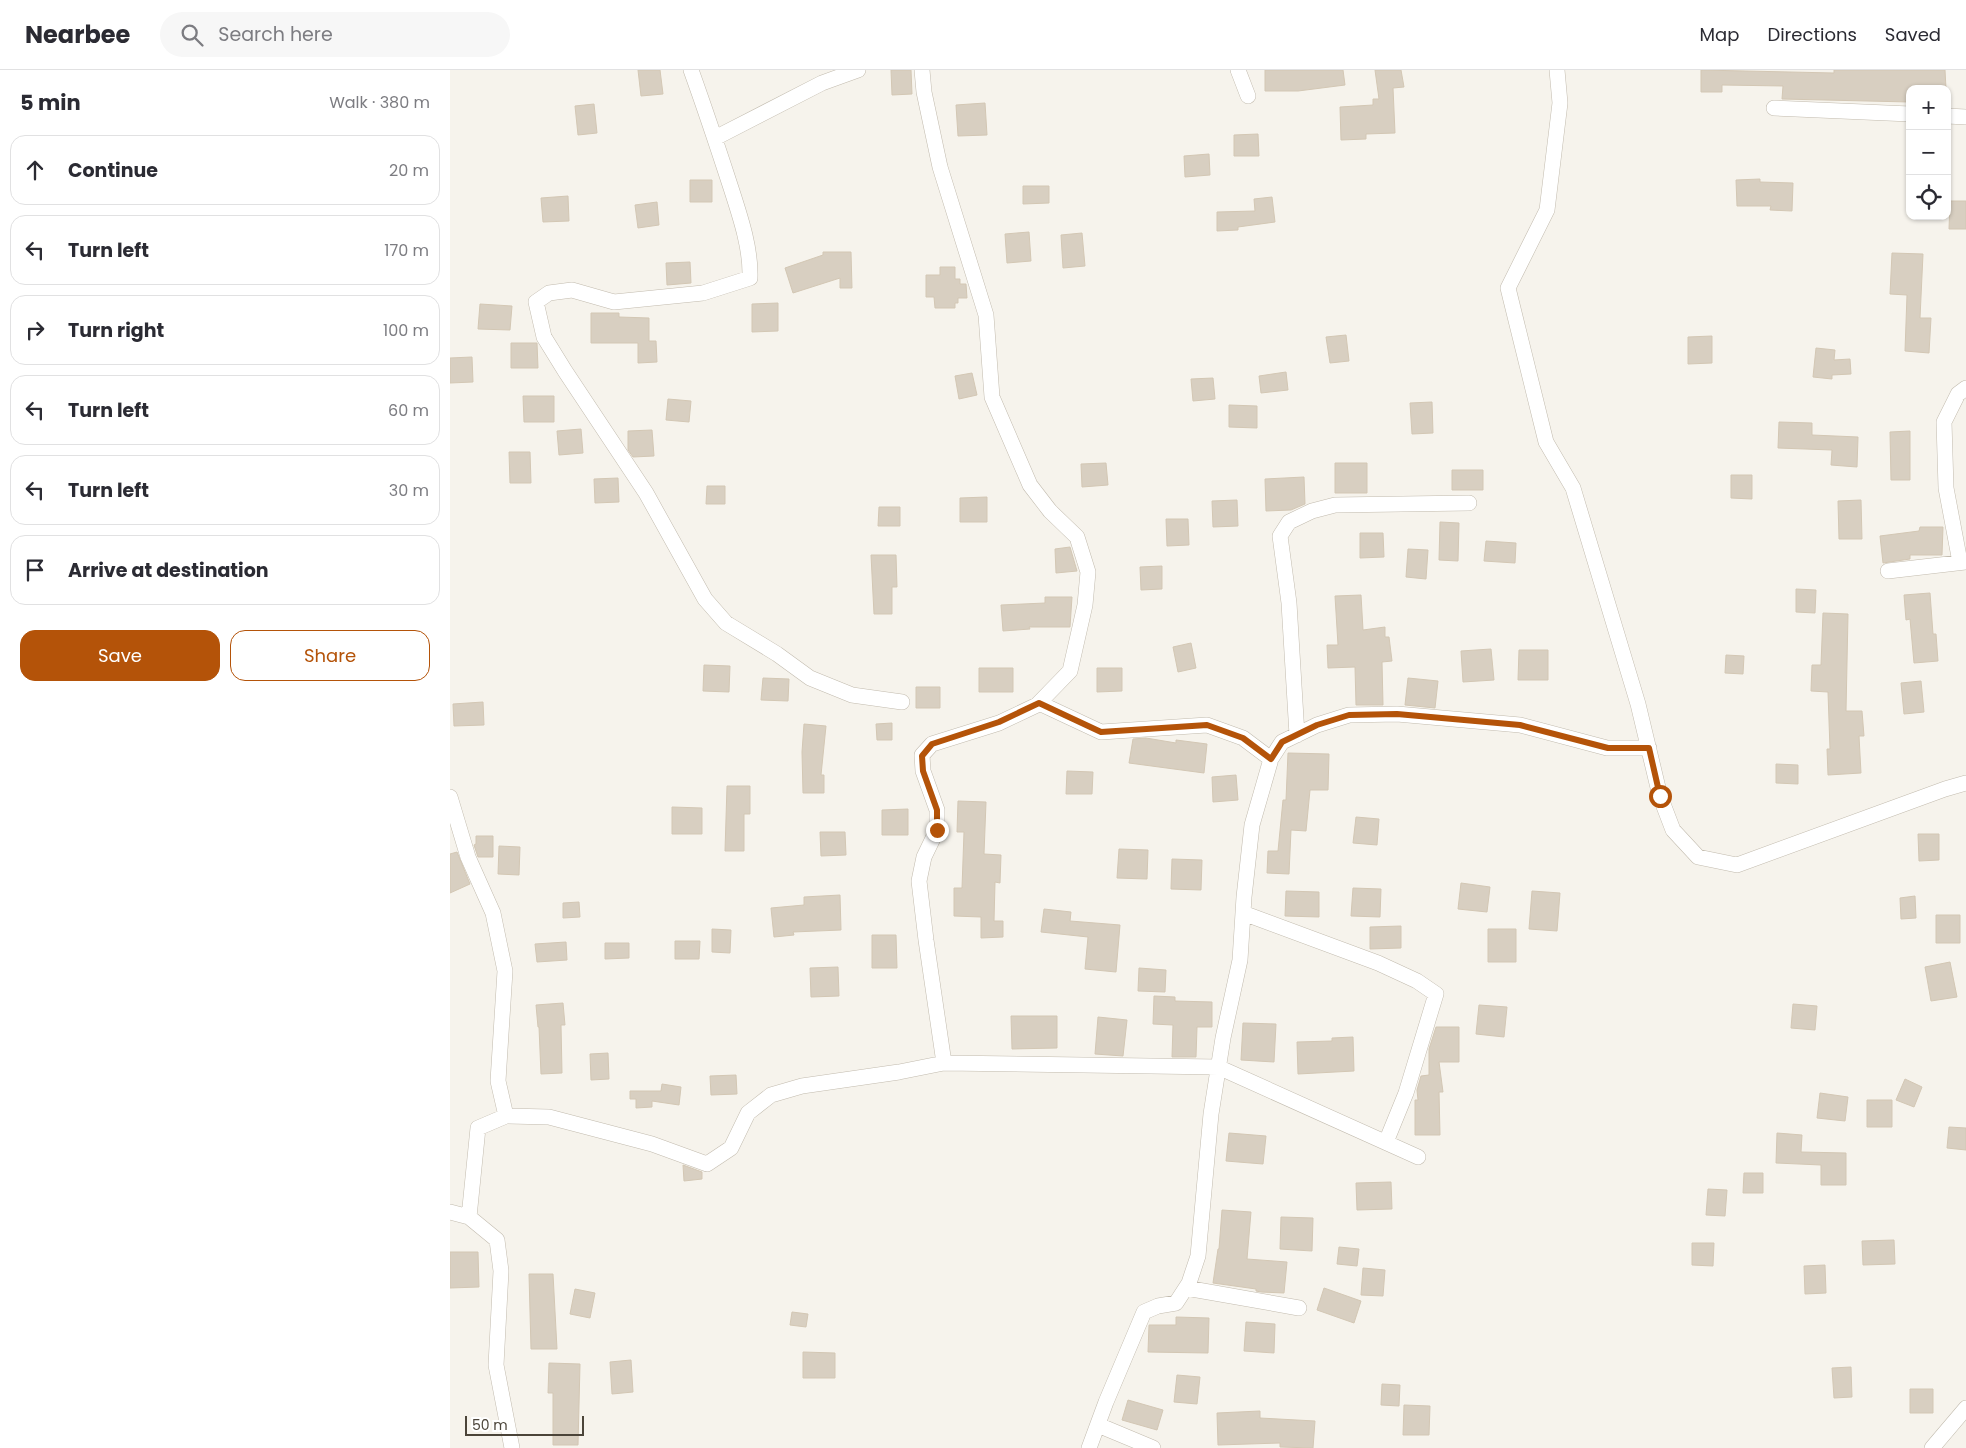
<!DOCTYPE html>
<html lang="en">
<head>
<meta charset="utf-8">
<style>
	body { margin:0; font-family:Poppins,sans-serif; background:#f7f7f7; color:#2b2b33 }
	.controls { position:absolute; right:15px; top:15px; display:grid; overflow:hidden; border-radius:10px; box-shadow:0 1px 4px #0004 }
	.controls button { width:45px; height:45px; display:grid; place-items:center; padding:0; border:0; border-bottom:1px solid #e1e1e2; background:#fff; color:#2b2b33; font:25px sans-serif }
	.scale { position:absolute; left:15px; bottom:12px; width:119px; box-sizing:border-box; padding-left:5px; border:2px solid #4b4439; border-top:0; font-size:14px; line-height:18px; white-space:nowrap; color:#4b4439; -webkit-text-stroke:4px #fff; paint-order:stroke }
	.stop { position:absolute; width:15px; height:15px; margin:-11px; border:4px solid #b45309; border-radius:50%; background:#fff }
	.stop.end { background:#b45309; border-color:#fff; box-shadow:0 1px 5px #0008 }
	.list { margin:0; padding:0; list-style:none }
	h2 { display:flex; justify-content:space-between; align-items:center; height:65px; margin:0; padding:0 20px; font-size:21px }
	h2 small { font-size:16px; font-weight:400; color:#7c7c81 }
	.list li { display:grid; grid-template-columns:32px 1fr auto; gap:15px; align-items:center; box-sizing:border-box; height:70px; margin:0 10px 10px; padding:0 10px; border:1px solid #e1e1e2; border-radius:15px }
	.list b { display:block; font-size:19px; white-space:nowrap }
	.list em { font-size:16px; font-style:normal; color:#7c7c81 }
	.actions { display:flex; gap:10px; padding:15px 20px }
	.actions a { flex:1; padding:11px 0; border:1px solid #b45309; border-radius:15px; text-align:center; font-size:18px; color:#b45309 }
	.actions .main { background:#b45309; color:#fff }
	.icon { flex:none; width:28px; height:28px; fill:none; stroke:currentColor; stroke-width:2; stroke-linecap:round; stroke-linejoin:round }
	.map { position:relative; flex:none; width:1516px; height:1378px; overflow:hidden }
	header { display:flex; align-items:center; gap:30px; box-sizing:border-box; height:70px; padding:0 25px; background:#fff; border-bottom:1px solid #e1e1e2 }
	header strong { font-size:24px }
	nav { display:flex; gap:28px; margin-inline-start:auto; font-size:18px }
	.search { width:350px; height:45px; background:#f7f7f7; display:flex; align-items:center; gap:12px; box-sizing:border-box; padding:0 18px; border-radius:28px; color:#7c7c81; font-size:19px }
	main { display:flex }
	aside { flex:1; background:#fff }
	.map>svg:first-child { display:block }
	.building { fill:#d8cfc1; stroke:#d3c7b4 }
	.lines { fill:none; stroke-linecap:round; stroke-linejoin:round }
	.minor-casing { stroke:#c2bbae; stroke-width:16 }
	.minor { stroke:#fff; stroke-width:15 }
	.route { stroke:#b45309; stroke-width:6 }
</style>
</head>
<body>
<header>
<strong>Nearbee</strong>
<div class="search"><svg class="icon" aria-label="search" viewBox="0 0 24 24"><circle cx="10" cy="10" r="6"/><path d="M15 15l6 6"/></svg>Search here</div>
<nav><a>Map</a><a>Directions</a><a>Saved</a></nav>
</header>
<main>
<aside>
<h2>5 min<small>Walk · 380 m</small></h2>
<ul class="list">
<li><svg class="icon" aria-label="ahead" viewBox="0 0 24 24"><path d="M12 20V5M6 11l6-6 6 6"/></svg><div><b>Continue</b></div><em>20 m</em></li>
<li><svg class="icon" aria-label="left" viewBox="0 0 24 24"><path d="M17 20v-9H6M10 6l-5 5 5 5"/></svg><div><b>Turn left</b></div><em>170 m</em></li>
<li><svg class="icon" aria-label="right" viewBox="0 0 24 24"><path d="M7 20v-9h11M14 6l5 5-5 5"/></svg><div><b>Turn right</b></div><em>100 m</em></li>
<li><svg class="icon" aria-label="left" viewBox="0 0 24 24"><path d="M17 20v-9H6M10 6l-5 5 5 5"/></svg><div><b>Turn left</b></div><em>60 m</em></li>
<li><svg class="icon" aria-label="left" viewBox="0 0 24 24"><path d="M17 20v-9H6M10 6l-5 5 5 5"/></svg><div><b>Turn left</b></div><em>30 m</em></li>
<li><svg class="icon" aria-label="arrive" viewBox="0 0 24 24"><path d="M6 21V4h12l-3 4 3 4H6"/></svg><div><b>Arrive at destination</b></div></li>
</ul>
<div class="actions"><a class="main">Save</a><a>Share</a></div>
</aside>
<div class="map">
<svg width="1516" height="1378" viewBox="0 0 1516 1378">
	<rect width="100%" height="100%" fill="#f6f3ec"/>
	<path class="building" d="M188 0H210L213 24 191 26Z
		M441 0H461L462 24 442 25Z
		M815 0H893L895 15 848 21H815Z
		M925 0H951L954 17 943 18 945 63 916 64V69L891 70 890 37 923 35V29H929Z
		M1251 0 1384 3V0H1495L1496 19H1460V32L1332 29 1333 16 1272 15V22H1251Z
		M535 33 537 65 508 66 506 35Z
		M144 34 147 63 128 65 125 36Z
		M808 64 809 86H784V65Z
		M759 84 760 105 735 107 734 86Z
		M1310 109V112L1343 113 1342 141 1320 140 1321 136H1287L1286 110Z
		M240 110H262V132H240Z
		M573 116H599V133L573 134Z
		M118 126 119 151 93 152 91 128Z
		M822 127 825 152 788 157V160L767 161V142L805 141 804 129Z
		M1500 131H1516V159H1499Z
		M207 132 209 155 188 158 185 135Z
		M579 162 581 191 557 193 555 164Z
		M632 163 635 196 613 198 611 165Z
		M373 182H401L402 218H390V208L343 223 335 198 373 185Z
		M1442 183 1473 184 1470 248H1481L1479 283 1455 281 1457 225 1440 224Z
		M240 192 241 213 217 215 216 193Z
		M490 197H505V209H510V214H516L517 228H508V233H505V238H485L484 227H476V205H490Z
		M328 233V261L302 262V234Z
		M30 234 62 236 60 260 28 259Z
		M141 243H169V247L199 248V271H206L207 292 188 293V273H141Z
		M896 265 899 291 880 293 876 267Z
		M1262 266V293L1238 294V267Z
		M61 273H87L88 298H61Z
		M1366 278 1385 280 1384 290 1400 289 1401 304 1382 305V309L1363 307Z
		M22 287 23 312 0 313V288Z
		M836 302 838 320 811 323 809 306Z
		M522 303 527 325 509 329 505 306Z
		M763 308 765 329 743 331 741 309Z
		M73 326H104V352H74Z
		M218 329 241 331 239 352 216 350Z
		M982 332 983 363 962 364 960 333Z
		M779 335 807 336V358L779 357Z
		M1329 352 1362 353V365L1408 367 1407 397 1381 395 1382 380 1328 378Z
		M131 359 133 383 109 385 107 361Z
		M202 360 204 386 183 387 178 380V361Z
		M1460 361V410H1441L1440 362Z
		M59 382H80L81 413H60Z
		M656 393 658 415 632 417 631 394Z
		M885 393H917V423H885Z
		M1002 400H1033V420H1002Z
		M1281 405H1302V429L1281 428Z
		M854 407 855 434 841 440 816 441 815 409Z
		M168 408 169 432 145 433 144 409Z
		M257 416H275V434H256Z
		M537 427V452H510V428Z
		M787 430 788 456 763 457 762 431Z
		M1411 430 1412 469H1389L1388 431Z
		M429 437H450V456H428Z
		M716 449H738L739 475 717 476Z
		M990 452 1009 453 1008 491 989 490Z
		M1470 457H1493L1492 485H1460V489L1433 493 1430 466 1469 461Z
		M910 463H933L934 487 910 488Z
		M1036 471 1066 473 1065 493 1034 491Z
		M620 477 627 501 606 503 605 479Z
		M958 479 978 480 976 509 956 507Z
		M421 485H446L447 517H442V544H424Z
		M712 496V519L691 520 690 497Z
		M1346 519 1366 520 1365 543 1346 542Z
		M1480 523 1483 564H1486L1488 591 1464 593 1460 549 1456 550 1454 525Z
		M911 525 913 560 935 557V567H939L942 591 932 592 933 635H906L905 597 878 598 877 575H888L885 526Z
		M595 527H622L620 557H579L580 559 553 561 551 535 595 533Z
		M1373 543 1398 544 1396 641H1412L1414 666H1409L1411 703 1378 705 1377 679H1380L1378 622 1361 621 1362 595H1371Z
		M741 573 746 598 728 602 723 577Z
		M1041 579 1044 610 1013 612 1011 581Z
		M1069 580H1098V610H1068Z
		M1276 585 1294 586 1293 604 1275 603Z
		M254 595 280 596 279 622 253 621Z
		M529 598H563V622H529Z
		M647 598H672V621L647 622Z
		M313 608 339 609 338 631 311 630Z
		M958 608 988 611 985 638 955 635Z
		M1471 611 1474 642 1454 644 1451 613Z
		M466 617H490V638H466Z
		M33 632 34 655 4 656 3 634Z
		M442 653V670H427L426 654Z
		M354 654 376 656 371 705H374V723H353L352 682Z
		M696 668 726 673V670L757 674 754 703 679 693 683 669Z
		M838 683 879 684 878 720H860L856 761 841 760 839 804 817 803 818 781H828L833 730H836Z
		M1326 694 1348 695V714L1326 713Z
		M617 701 643 702 642 724H616Z
		M786 705 788 730 763 732 762 707Z
		M277 716H300V744H294V781H275Z
		M508 731 536 732 534 784 551 785 550 813 545 812 544 851H553V867L531 868V847L504 846V818H512L514 762H507Z
		M222 737 252 738V764H222Z
		M458 739V765H432V740Z
		M906 747 929 749 927 775 903 773Z
		M370 762H395L396 785 371 786Z
		M1468 764H1489V790L1469 791Z
		M26 766H43V787H28L24 775 26 774Z
		M49 776 70 777 69 805 48 804Z
		M669 779 698 780 697 809 667 808Z
		M7 782 20 814 0 823V784Z
		M722 789 752 790 751 820 721 819Z
		M1011 813 1040 817 1037 842 1008 839Z
		M903 818 931 819 930 847 901 846Z
		M836 821 869 822V847L835 846Z
		M1082 821 1110 823 1107 861 1079 859Z
		M390 825 391 860 343 862 344 865 324 867 321 838 354 835V827Z
		M1465 826 1466 848 1451 849 1450 828Z
		M129 832 130 847 113 848V833Z
		M594 839 621 842 620 851 670 855 666 902 635 899 638 867 591 862Z
		M1486 845H1510V873H1486Z
		M951 856V878L920 879V857Z
		M262 859 281 860 280 883 262 882Z
		M1038 859H1066V892H1038Z
		M422 865H446L447 898H422Z
		M225 871H250L249 889H225Z
		M116 872 117 890 87 892 85 874Z
		M155 873H179V888L155 889Z
		M1500 892 1507 927 1481 931 1475 897Z
		M388 897 389 926 361 927 360 898Z
		M689 898 716 900 715 922 688 921Z
		M704 926 725 927V931L762 932V957H747L746 987H722L723 955 703 954Z
		M113 933 115 955H111L112 1003 91 1004 89 957H88L86 935Z
		M1343 934 1367 936 1365 960 1341 958Z
		M1029 935 1057 937 1054 967 1026 964Z
		M561 946H607V978L562 979Z
		M648 947 677 950 673 986 645 984Z
		M793 953 826 954 824 992 791 990Z
		M986 957H1009V992H989L993 1022H989L990 1065H965V1030H968L967 1020 971 1006 979 1005V979Z
		M903 967 904 1001 848 1004 847 972 882 971V968Z
		M158 983 159 1009 141 1010 140 984Z
		M286 1005 287 1024 261 1025 260 1006Z
		M1455 1009 1472 1017 1464 1037 1446 1030Z
		M212 1014 231 1017 229 1035 202 1031V1037L186 1038V1029H180V1021H211Z
		M1370 1023 1398 1027 1395 1051 1367 1048Z
		M1417 1030H1442V1057H1417Z
		M1499 1057 1516 1058V1080L1497 1078Z
		M779 1063 816 1066 813 1094 776 1091Z
		M1327 1063 1352 1065 1351 1082 1396 1083V1115H1371V1095L1326 1093Z
		M233 1095 252 1102V1109L234 1111Z
		M1294 1103H1313V1123H1293Z
		M941 1112 942 1139 907 1140 906 1113Z
		M1258 1119 1277 1120 1275 1146 1256 1145Z
		M772 1140 801 1142 797 1189 837 1192 834 1223 811 1222 806 1221V1219L763 1213 768 1179H769Z
		M831 1147 863 1148 862 1181 830 1179Z
		M1444 1170 1445 1194 1413 1195 1412 1171Z
		M1242 1173H1264L1263 1196 1242 1195Z
		M889 1177 909 1179 907 1196 887 1194Z
		M0 1182H28L29 1217 0 1218Z
		M1375 1195 1376 1223 1355 1224 1354 1196Z
		M913 1198 935 1200 933 1226 911 1225Z
		M79 1204H103L107 1279H81Z
		M874 1218 911 1231 904 1253 867 1240Z
		M125 1219 145 1223 140 1248 120 1244Z
		M342 1242 358 1244 356 1257 340 1255Z
		M726 1247 759 1248 758 1283 698 1282 699 1255H726Z
		M796 1252 825 1254 824 1283 794 1281Z
		M353 1282 385 1283V1308H353Z
		M181 1290 183 1322 162 1324 160 1292Z
		M99 1293 130 1294 128 1375H103V1323H98Z
		M1401 1297 1402 1327 1384 1328 1382 1298Z
		M727 1305 750 1307 747 1334 724 1332Z
		M932 1314 950 1315 949 1336 931 1335Z
		M1460 1319H1483V1343H1460Z
		M678 1330 713 1340 707 1360 672 1350Z
		M954 1335 980 1336 979 1365H953Z
		M810 1341V1348L865 1351 863 1378 830 1377V1373L768 1375 767 1343Z"/>
	<g class="lines">
		<g class="minor-casing">
			<path id="minor" d="M241 0C255 39 268 78 281 118 290 146 301 178 300 208L253 223 164 232 122 220 99 223 86 232 94 267 115 301 196 423 255 529 276 553 327 584 360 608 402 625 452 632
				M788 0 798 26
				M1107 0 1110 33 1097 140 1058 218 1096 372 1123 418 1188 634 1210 726 1223 760 1248 787 1287 795 1495 719 1516 713
				M1324 38 1460 44
				M1497 46 1516 47
				M265 68 372 13 408 0
				M1510 492 1496 418 1494 352 1508 324 1516 318
				M1438 501 1516 492
				M589 633 651 662 757 655 793 668 821 689 802 755 794 827 790 890 773 968 761 1044 748 1186 739 1213 726 1233 708 1236 694 1242 656 1332 639 1378
				M847 665 839 533 830 466 839 452 862 441 885 435 1019 433
				M821 689 832 672 867 655 899 645 947 644 1070 655 1157 678H1199
				M0 727 18 787 43 843 55 901 48 1011 56 1046
				M793 843 928 893 967 911 986 924 956 1023 936 1072
				M494 993 768 997 968 1087
				M0 1142 19 1147 47 1170 51 1201 46 1295 62 1378
				M19 1147 28 1058 56 1046 99 1047 202 1074 257 1094 281 1078 298 1043 321 1025 352 1016 449 1002 494 993 476 870 469 811 474 787 487 760V740L473 701 472 685 482 674 549 653 587 635 620 601 635 535 638 502 627 467 600 441 580 415 542 327 536 245 490 97 474 22 472 0
				M736 1218 849 1238
				M648 1355 703 1378
				M1482 1378 1516 1338"/>
		</g>
		<use href="#minor" class="minor"/>
	</g>
	<g class="lines">
		<path class="route" d="M487 760V740L473 701 472 686 482 674 549 652 589 633 651 662 757 655 793 668 821 689 832 672 867 655 899 645 947 644 1070 655 1158 678H1199L1210 726"/>
	</g>
</svg>
<div class="controls">
<button>+</button>
<button>−</button>
<button><svg class="icon" aria-label="locate" viewBox="0 0 24 24"><circle cx="12" cy="12" r="6"/><path d="M12 2v4M12 18v4M2 12h4M18 12h4"/></svg></button>
</div>
<div class="scale">50 m</div>
<div class="stop" style="left:1210px;top:726px"></div>
<div class="stop end" style="left:487px;top:760px"></div>
</div>
</main>
</body>
</html>
